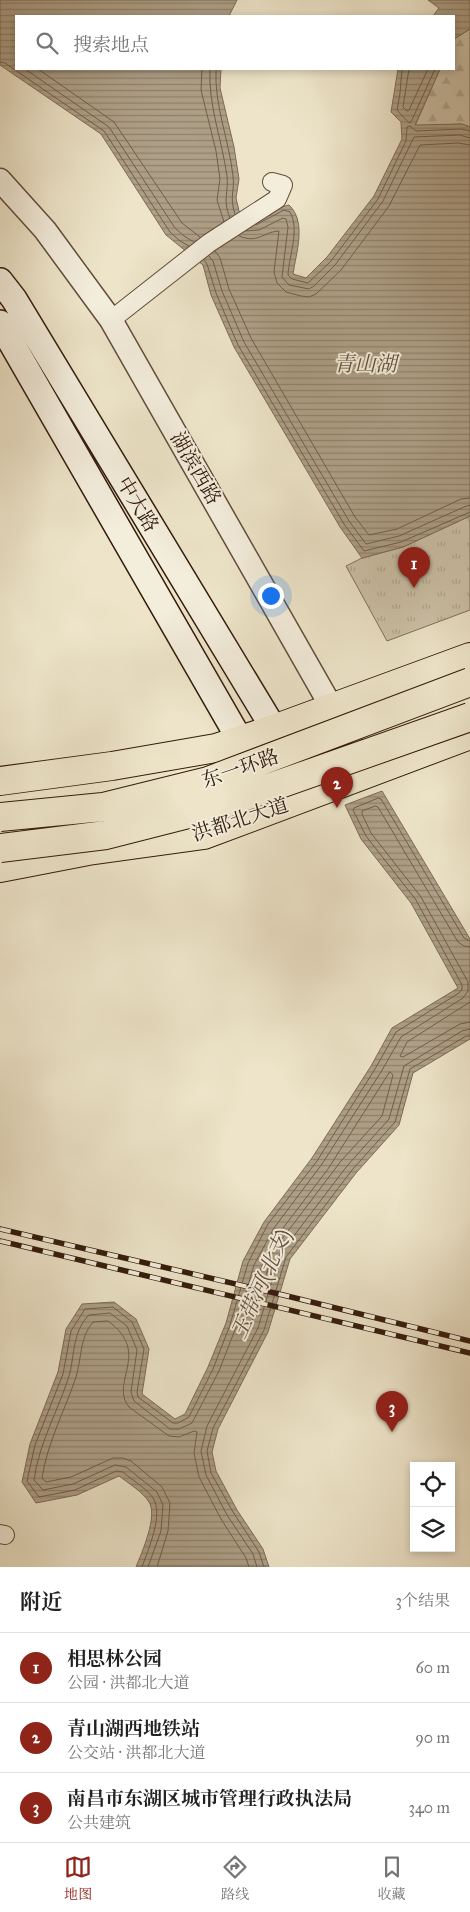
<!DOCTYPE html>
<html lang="zh">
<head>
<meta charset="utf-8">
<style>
	body { margin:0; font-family:"IM FELL Great Primer","Noto Serif SC",serif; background:#f6f6f6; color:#222 }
	.controls { position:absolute; right:15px; bottom:15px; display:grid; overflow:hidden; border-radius:0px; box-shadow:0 2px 8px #0003 }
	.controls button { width:45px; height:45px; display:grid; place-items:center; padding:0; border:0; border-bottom:1px solid #e0e0e0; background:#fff; color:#222; font:25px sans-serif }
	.you { position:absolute; left:270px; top:595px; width:18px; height:18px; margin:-12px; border:4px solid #fff; border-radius:50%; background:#1a73e8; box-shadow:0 0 0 8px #1a73e833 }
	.badge { display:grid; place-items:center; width:32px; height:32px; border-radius:50%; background:#8f2418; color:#fff; font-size:16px; font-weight:700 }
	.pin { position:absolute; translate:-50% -41px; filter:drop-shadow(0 1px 2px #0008) }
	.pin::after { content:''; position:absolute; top:26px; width:18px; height:15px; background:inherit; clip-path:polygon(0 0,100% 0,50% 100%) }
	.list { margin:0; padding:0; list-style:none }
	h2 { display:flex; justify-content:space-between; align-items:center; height:65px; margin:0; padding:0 20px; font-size:21px }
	h2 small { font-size:16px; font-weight:400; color:#767676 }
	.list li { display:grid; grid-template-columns:32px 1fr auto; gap:15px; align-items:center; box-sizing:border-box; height:70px; padding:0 20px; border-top:1px solid #e0e0e0 }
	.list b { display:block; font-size:19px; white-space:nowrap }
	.list p { margin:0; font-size:16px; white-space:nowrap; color:#767676 }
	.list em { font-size:16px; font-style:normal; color:#767676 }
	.icon { flex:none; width:28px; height:28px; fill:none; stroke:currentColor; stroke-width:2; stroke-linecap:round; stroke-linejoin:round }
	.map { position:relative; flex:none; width:470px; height:1567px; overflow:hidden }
	.search { position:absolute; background:#fff; box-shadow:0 2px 8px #0003; left:15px; right:15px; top:15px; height:55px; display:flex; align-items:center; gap:12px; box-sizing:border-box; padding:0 18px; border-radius:0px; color:#767676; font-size:19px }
	.sheet { height:275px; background:#fff }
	nav { display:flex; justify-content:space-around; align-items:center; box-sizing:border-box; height:70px; border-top:1px solid #e0e0e0; background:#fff; font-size:14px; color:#767676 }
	nav a { display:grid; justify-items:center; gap:2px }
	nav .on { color:#8f2418 }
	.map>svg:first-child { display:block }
	.grass { fill:url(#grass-tufts); stroke:#806e5a }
	.forest { fill:url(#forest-firs); stroke:#806e5a }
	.water { fill:url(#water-rules); stroke:#7d6b56 }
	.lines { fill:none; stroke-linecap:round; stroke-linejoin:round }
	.shore { stroke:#705e4a; stroke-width:1 }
	.minor-casing { stroke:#624d3a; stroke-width:20 }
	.tertiary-casing { stroke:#624d3a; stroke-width:25 }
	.secondary-casing { stroke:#331b0b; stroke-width:28 }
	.primary-casing { stroke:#331b0b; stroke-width:30 }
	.minor { stroke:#f3eddc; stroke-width:18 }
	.tertiary { stroke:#f3eddc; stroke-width:22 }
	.secondary { stroke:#f3eddc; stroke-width:25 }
	.primary { stroke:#ede4c9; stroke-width:28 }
	.rail-casing { stroke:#331b0b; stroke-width:5.5 }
	.rail { stroke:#f3eddc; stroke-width:4; stroke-dasharray:11; stroke-linecap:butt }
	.trunk-bridge-casing { stroke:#331b0b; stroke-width:30; stroke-linecap:butt }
	.trunk-bridge { stroke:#ede4c9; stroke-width:28 }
	.labels { text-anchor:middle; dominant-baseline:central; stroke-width:4; stroke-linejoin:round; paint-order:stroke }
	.street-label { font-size:20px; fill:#331b0b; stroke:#f3eddc }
	.water-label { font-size:21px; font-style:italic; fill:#64503d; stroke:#f3eddc }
</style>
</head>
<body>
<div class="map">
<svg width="470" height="1567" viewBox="0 0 470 1567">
	<defs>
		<pattern id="grass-tufts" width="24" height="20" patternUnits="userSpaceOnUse" patternTransform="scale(1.25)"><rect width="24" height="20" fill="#cdc2a9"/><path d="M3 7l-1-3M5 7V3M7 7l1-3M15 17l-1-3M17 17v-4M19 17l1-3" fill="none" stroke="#b0a690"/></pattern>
		<pattern id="forest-firs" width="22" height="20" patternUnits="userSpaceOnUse" patternTransform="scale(1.25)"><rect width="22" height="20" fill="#cdc2a9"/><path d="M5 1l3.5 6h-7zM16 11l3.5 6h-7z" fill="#b0a690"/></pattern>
		<pattern id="water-rules" width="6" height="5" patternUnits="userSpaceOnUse" patternTransform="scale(1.25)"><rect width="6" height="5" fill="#aea088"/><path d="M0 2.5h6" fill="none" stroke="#8e826d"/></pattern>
	</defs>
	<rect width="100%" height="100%" fill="#ede4c9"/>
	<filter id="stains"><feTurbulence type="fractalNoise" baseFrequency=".004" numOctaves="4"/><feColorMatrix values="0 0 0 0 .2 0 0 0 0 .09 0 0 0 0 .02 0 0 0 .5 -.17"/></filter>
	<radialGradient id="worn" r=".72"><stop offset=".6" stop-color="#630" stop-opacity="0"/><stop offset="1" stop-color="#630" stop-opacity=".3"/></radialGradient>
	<path class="grass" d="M470 516V610L387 641 346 566 362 558 403 547Z"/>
	<path class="forest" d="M470 29V127L462 124 415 126 440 69H454V39Z"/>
	<path class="water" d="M0 0H237L229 16H16V69H221L220 88 234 147 239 179 236 198 239 211 244 217 289 205C307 222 296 253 293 274L306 278 327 257 374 196 402 139 401 122 391 112 398 69H440L415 125 462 124 470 127V516L403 547 362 558 340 527 234 347 211 295 203 265 166 235 101 134 0 65Z
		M428 0H470V29L454 39V16H433L439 8Z
		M382 791 470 939V1039L413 1073 399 1125 356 1173 290 1259 268 1332 218 1429 212 1452 216 1471 237 1510 263 1549 269 1567H136C142 1552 158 1516 149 1502 143 1492 128 1483 119 1476L77 1495 36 1503 22 1482 30 1444 58 1372 66 1329 82 1304 114 1302 136 1319 149 1349 142 1394 175 1419 185 1414 208 1367 226 1323 243 1261 264 1222 312 1158 371 1066 392 1028 458 988 411 903 361 839 345 805Z"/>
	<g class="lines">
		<path class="shore" d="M0 62 5 63 104 131 170 232 180 241 189 246
			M25 69 109 127 175 228 184 236 194 242
			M38 69 114 122 182 223 200 237
			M202 69 201 90 216 151 220 179 217 200 224 222
			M210 69C208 105 222 140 227 176 229 192 222 200 230 218
			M216 69C214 105 229 140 233 176 235 191 229 196 235 214
			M402 69 400 93 397 110 409 123 411 122 435 69
			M409 69 403 107 407 111 409 110 428 69
			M256 225 284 210 290 212C300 230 289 255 288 275L292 279 308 283 331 261 378 199 406 141 407 127 410 126 416 131 461 129 470 131
			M246 231 259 230 283 218 286 219 288 227 282 277 289 285 309 289 314 286 335 265 383 201 414 137 460 135 470 138
			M239 236C258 244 263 232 279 231L274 272 277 283 286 292 301 296 309 297 316 294 341 270 389 206 420 145 458 143 470 145
			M215 251 220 258 229 289 251 338 355 517 369 535 397 529 461 499 470 498
			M209 256 213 261 222 291 244 342 349 521 366 544 399 536 464 507 470 505
			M204 260 207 264 216 293 238 345 344 524 364 551 401 542 470 512
			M470 1002 407 1042 400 1056 403 1057 460 1024 470 1022
			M390 1072 393 1075 382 1116 341 1161 282 1239 278 1240 277 1237 280 1232 328 1169Z
			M268 1259 270 1262 251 1325 248 1330H246L244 1327 261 1268 265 1260Z
			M142 1567C148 1550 164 1514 153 1498 146 1488 132 1480 123 1472L116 1471 75 1490 39 1497 27 1481 35 1445 63 1374 71 1331 85 1309 113 1307 132 1322 144 1349 137 1392 138 1397 173 1423H178L189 1417 213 1369 230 1325 248 1263 268 1224 317 1161 375 1069 396 1032 459 993 462 989V985L416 900 366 836 353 810 354 808 378 798 381 799 464 938 470 941
			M148 1567 161 1531 163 1505 157 1492 126 1467 115 1465 73 1484 43 1490 34 1480C39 1443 58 1411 69 1376 75 1355 72 1332 89 1315L110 1313 127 1326 137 1350 131 1392 134 1401 170 1429H179L192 1423 219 1371 236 1327 254 1265 274 1228 322 1164 381 1072 401 1037 463 998 468 991V982L421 897 371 833 362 814V811L375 806 378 807 458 942 464 946 470 947
			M157 1567 168 1531 170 1503 162 1487 131 1461 123 1458H113L71 1477 46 1482 42 1478C47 1444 64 1412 75 1380 82 1360 79 1338 93 1322L108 1321C152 1353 109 1382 129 1407L169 1436 179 1437 194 1431 197 1432 194 1453 199 1477 221 1519 246 1558 249 1567
			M257 1567 253 1554 227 1515 206 1475 201 1451 207 1426 258 1328 280 1254 347 1166 389 1119 404 1066 462 1031 470 1029
			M264 1567 259 1552 233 1512 211 1473 207 1451 213 1428 264 1330 286 1257 352 1170 395 1122 410 1069 466 1036H470"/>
		<g class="minor-casing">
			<path id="minor" d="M111 320 209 243 277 199 283 185 272 182
				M0 1534 5 1535"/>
		</g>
		<g class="tertiary-casing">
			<path id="tertiary" d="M0 180 45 230 111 320 332 708 365 771"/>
		</g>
		<g class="secondary-casing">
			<path id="secondary" d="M0 281 14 299 274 729
				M0 323 240 740"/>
		</g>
		<g class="primary-casing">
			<path id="primary" d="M0 781 112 766 216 748 274 729 470 657
				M0 868 88 851 204 835 470 735"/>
		</g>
		<use href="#minor" class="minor"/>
		<use href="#tertiary" class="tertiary"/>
		<use href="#secondary" class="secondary"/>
		<use href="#primary" class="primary"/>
		<g class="rail-casing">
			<path id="rail" d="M0 1229 283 1295 470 1341
				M0 1241 470 1353"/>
		</g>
		<use href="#rail" class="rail"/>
		<g class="trunk-bridge-casing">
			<path id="trunk-bridge" d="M0 817 103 807 208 781 470 682
				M0 848 106 835 212 808 470 717"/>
		</g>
		<use href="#trunk-bridge" class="trunk-bridge"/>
	</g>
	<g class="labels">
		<g class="street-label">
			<text transform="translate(196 468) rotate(60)">湖滨西路</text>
			<text transform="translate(138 504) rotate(59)">中大路</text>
			<text transform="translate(240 768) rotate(-19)">东一环路</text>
			<text transform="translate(240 819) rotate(-18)">洪都北大道</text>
		</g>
		<g class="water-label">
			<text x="365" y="364">青山湖</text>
			<text transform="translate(261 1284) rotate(-66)">玉带河(北支)</text>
		</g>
	</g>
	<rect width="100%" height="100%" filter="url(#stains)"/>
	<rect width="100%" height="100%" fill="url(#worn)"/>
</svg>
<div class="controls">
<button><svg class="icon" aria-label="locate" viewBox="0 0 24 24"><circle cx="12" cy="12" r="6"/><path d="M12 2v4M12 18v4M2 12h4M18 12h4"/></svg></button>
<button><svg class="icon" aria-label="layers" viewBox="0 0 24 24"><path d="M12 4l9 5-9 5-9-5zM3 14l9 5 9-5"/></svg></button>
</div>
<div class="you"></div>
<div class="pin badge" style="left:414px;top:588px">1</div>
<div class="pin badge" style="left:337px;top:808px">2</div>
<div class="pin badge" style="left:392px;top:1432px">3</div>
<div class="search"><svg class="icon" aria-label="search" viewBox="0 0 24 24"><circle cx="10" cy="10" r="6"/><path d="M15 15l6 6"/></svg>搜索地点</div>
</div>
<section class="sheet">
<h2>附近<small>3个结果</small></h2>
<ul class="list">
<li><span class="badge">1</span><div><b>相思林公园</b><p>公园 · 洪都北大道</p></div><em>60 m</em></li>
<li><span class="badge">2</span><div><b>青山湖西地铁站</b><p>公交站 · 洪都北大道</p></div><em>90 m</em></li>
<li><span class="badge">3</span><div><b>南昌市东湖区城市管理行政执法局</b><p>公共建筑</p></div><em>340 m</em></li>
</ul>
</section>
<nav>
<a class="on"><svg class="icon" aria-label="map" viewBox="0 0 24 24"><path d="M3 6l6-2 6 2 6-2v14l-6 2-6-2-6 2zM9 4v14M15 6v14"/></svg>地图</a>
<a><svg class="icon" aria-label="directions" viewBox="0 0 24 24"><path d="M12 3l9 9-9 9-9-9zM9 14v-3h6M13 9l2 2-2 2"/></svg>路线</a>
<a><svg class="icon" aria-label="saved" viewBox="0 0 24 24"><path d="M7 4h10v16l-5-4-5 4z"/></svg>收藏</a>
</nav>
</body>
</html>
